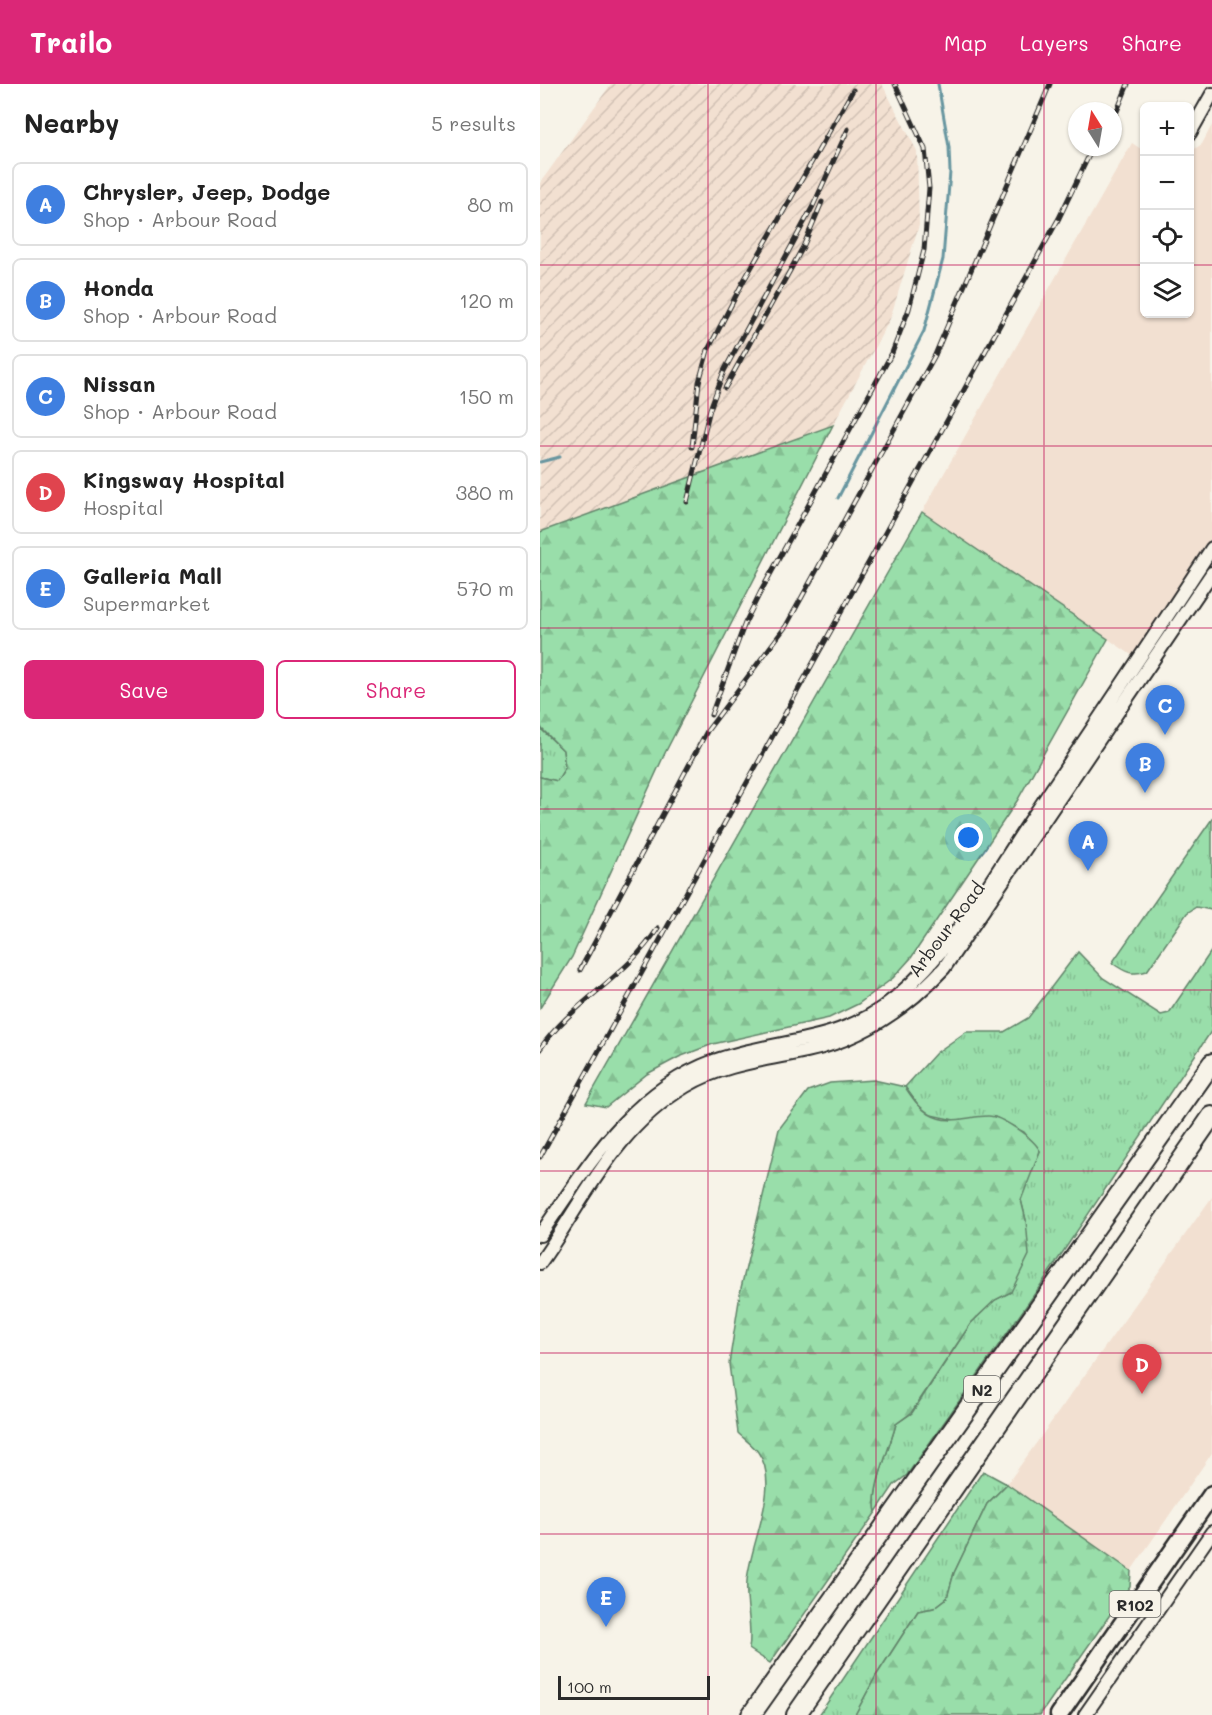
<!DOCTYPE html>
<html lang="en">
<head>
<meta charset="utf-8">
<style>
	body { margin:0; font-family:Mali,sans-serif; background:#f2f2f2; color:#222 }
	.controls { position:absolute; right:18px; top:18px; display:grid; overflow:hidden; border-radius:9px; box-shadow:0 2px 4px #0004 }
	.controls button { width:54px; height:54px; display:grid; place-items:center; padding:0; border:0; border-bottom:2px solid #e0e0e0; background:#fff; color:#222; font:30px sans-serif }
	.compass { position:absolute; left:528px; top:18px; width:54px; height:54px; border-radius:50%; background:#fff; box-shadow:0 2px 4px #0004; rotate:349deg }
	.scale { position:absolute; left:18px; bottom:15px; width:152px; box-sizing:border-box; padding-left:6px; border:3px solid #2b2b2b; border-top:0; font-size:16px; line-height:21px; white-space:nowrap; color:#2b2b2b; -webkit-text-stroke:4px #f7f3e8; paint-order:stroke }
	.you { position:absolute; left:429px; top:754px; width:21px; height:21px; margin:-15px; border:4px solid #fff; border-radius:50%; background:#1a73e8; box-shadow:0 0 0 9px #1a73e833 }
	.badge { display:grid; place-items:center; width:39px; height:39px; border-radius:50%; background:#db2777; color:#fff; font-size:20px; font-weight:700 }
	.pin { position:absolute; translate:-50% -50px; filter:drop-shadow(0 2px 3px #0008) }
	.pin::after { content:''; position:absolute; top:32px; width:21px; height:18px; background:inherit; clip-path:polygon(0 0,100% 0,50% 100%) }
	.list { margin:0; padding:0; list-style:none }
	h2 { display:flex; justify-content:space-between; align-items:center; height:78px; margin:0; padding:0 24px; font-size:26px }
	h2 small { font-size:20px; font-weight:400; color:#767676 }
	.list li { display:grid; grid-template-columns:39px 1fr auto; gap:18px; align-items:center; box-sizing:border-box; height:84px; margin:0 12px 12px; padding:0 12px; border:2px solid #e0e0e0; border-radius:9px }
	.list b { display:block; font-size:22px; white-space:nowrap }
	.list p { margin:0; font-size:20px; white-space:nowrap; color:#767676 }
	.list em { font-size:20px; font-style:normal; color:#767676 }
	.actions { display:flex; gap:12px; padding:18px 24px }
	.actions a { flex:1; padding:14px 0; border:2px solid #db2777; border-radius:9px; text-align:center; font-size:21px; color:#db2777 }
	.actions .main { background:#db2777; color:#fff }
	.icon { flex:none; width:33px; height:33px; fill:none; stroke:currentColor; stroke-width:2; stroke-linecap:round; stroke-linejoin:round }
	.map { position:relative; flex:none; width:672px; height:1631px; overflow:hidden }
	header { display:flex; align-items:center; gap:36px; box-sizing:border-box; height:84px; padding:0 30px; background:#db2777; color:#fff }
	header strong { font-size:28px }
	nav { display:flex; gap:33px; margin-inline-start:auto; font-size:21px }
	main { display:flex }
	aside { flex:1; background:#fff }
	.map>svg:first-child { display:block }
	.built { fill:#f2e0d1 }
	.industrial { fill:url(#industrial-furrows) }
	.grass { fill:url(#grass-tufts); stroke:#62846a; stroke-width:1.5 }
	.forest { fill:url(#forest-firs); stroke:#62846a; stroke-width:1.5 }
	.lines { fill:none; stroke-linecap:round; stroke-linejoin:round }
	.stream { stroke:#6896a0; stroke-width:3 }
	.minor-casing { stroke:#2b2b2b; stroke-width:16 }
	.major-casing { stroke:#2b2b2b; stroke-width:21 }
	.highway-casing { stroke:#2b2b2b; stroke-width:22 }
	.minor { stroke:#f7f3e8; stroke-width:12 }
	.major { stroke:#f7f3e8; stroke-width:16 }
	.highway { stroke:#f7f3e8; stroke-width:18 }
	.rail-casing { stroke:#2b2b2b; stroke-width:5 }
	.rail { stroke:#f7f3e8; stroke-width:3; stroke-dasharray:9; stroke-linecap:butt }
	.grid { fill:none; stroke:#c2185b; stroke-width:1.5; stroke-opacity:0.55 }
	.labels { text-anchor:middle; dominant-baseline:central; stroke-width:4.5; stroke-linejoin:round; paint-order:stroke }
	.shield { fill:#f7f3e8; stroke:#686764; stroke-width:1.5 }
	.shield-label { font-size:16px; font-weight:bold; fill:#2b2b2b }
	.street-label { font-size:18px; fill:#2b2b2b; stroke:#f7f3e8 }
</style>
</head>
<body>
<header>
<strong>Trailo</strong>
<nav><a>Map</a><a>Layers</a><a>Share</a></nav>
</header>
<main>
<aside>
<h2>Nearby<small>5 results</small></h2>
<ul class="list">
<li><span class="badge" style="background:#3f7fe0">A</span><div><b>Chrysler, Jeep, Dodge</b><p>Shop · Arbour Road</p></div><em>80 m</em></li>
<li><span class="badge" style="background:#3f7fe0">B</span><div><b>Honda</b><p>Shop · Arbour Road</p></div><em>120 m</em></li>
<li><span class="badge" style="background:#3f7fe0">C</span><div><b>Nissan</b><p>Shop · Arbour Road</p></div><em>150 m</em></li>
<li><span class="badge" style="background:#e0444e">D</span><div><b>Kingsway Hospital</b><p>Hospital</p></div><em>380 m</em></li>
<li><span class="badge" style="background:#3f7fe0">E</span><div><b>Galleria Mall</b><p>Supermarket</p></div><em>570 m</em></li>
</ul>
<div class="actions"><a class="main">Save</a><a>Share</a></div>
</aside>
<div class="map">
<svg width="672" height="1631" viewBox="0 0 672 1631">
	<defs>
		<pattern id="industrial-furrows" width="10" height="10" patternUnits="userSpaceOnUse" patternTransform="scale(1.5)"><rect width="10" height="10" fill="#f2e0d1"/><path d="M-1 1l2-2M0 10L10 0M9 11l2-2" fill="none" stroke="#d0c0b4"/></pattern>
		<pattern id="grass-tufts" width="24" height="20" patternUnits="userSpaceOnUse" patternTransform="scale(1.5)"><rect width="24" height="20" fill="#99deaa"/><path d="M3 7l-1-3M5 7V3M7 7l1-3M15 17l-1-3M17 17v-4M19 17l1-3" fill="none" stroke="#84bf92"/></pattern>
		<pattern id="forest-firs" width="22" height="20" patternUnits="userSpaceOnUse" patternTransform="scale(1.5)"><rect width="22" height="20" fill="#99deaa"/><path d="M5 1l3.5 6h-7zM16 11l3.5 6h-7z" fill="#84bf92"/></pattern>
	</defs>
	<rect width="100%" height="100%" fill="#f7f3e8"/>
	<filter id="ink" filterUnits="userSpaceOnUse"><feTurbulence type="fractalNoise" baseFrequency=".0167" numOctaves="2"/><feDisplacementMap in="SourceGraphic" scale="12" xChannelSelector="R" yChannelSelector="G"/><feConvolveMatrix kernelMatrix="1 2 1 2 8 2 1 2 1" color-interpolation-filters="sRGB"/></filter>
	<g filter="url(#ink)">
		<path class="built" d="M672 41V453L593 572 382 428 592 59 604 67V230H650V68L662 60Z
			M672 1113V1369L591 1487 467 1400Z"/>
		<path class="industrial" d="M71 0H342L377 67 379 141 350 235 293 341 0 448V99Z"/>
		<path class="grass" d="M0 640 2 646 23 666 25 684 17 697 0 693Z
			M672 735V826L656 823 647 829 607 887C592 892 585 888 572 879Z
			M672 866V946L496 1208 367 1391 354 1401 336 1428C330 1406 350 1364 356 1340L372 1329 431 1239 455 1216 471 1208 486 1136 481 1116 483 1105 500 1067 484 1048 455 1033 419 1037 391 1031 379 1022 365 1003 396 969 426 948H464L488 934 538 868 563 894 621 931 629 929Z
			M443 1387 467 1400 447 1420 414 1489 407 1514 394 1524 378 1527 336 1592 315 1631H279Z"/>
		<path class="forest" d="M293 341 125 669 32 873 0 924V693L17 697 25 684 23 666 2 645 0 640V448Z
			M382 428 568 555 477 717 371 874 353 894 318 920 289 934 173 960 139 973 107 990 66 1023 46 1019Z
			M334 996 365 1003C372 1013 378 1023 389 1030 409 1042 428 1032 448 1032 461 1032 494 1054 500 1067L481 1116 486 1136 489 1171 471 1208 455 1216 431 1239 371 1329 356 1340C350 1364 330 1406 336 1428L230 1579 209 1565C213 1543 205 1520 207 1497 210 1459 242 1401 218 1368 213 1361 204 1355 198 1349L189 1280 201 1204 239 1045 268 1007 290 999Z
			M467 1400 591 1487 590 1502 500 1631H315L336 1592 378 1527 394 1524 407 1514 414 1489 447 1420Z"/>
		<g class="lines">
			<path class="stream" d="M0 378 20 373
				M298 414 384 247 403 175 410 88 409 63 398 0"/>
			<g class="minor-casing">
				<path id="minor" d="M650 49 672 10
					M0 1151C48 1082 90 1008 174 977 237 954 299 962 356 913 411 867 449 799 489 739 550 648 612 556 672 464
					M0 1179C46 1114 74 1045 146 1002 183 980 225 976 267 967 322 955 366 925 404 884L672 489
					M545 1631 672 1448"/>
			</g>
			<g class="major-casing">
				<path id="major" d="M519 1631 672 1410"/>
			</g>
			<g class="highway-casing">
				<path id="highway" d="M211 1631 672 979
					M256 1631 672 1032"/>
			</g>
			<use href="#minor" class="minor"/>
			<use href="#major" class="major"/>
			<use href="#highway" class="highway"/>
			<g class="rail-casing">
				<path id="rail" d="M573 37 588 0
					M185 304 263 163 282 118
					M152 363 159 298 168 266 203 198 313 6
					M147 418 170 325 184 287 273 122 308 45
					M171 631 205 539 220 509 352 269 369 225 384 166 389 104 385 65 355 0
					M40 886 167 647 246 542 395 271 510 0
					M0 965C32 918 87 893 118 844
					M0 1073 519 134 553 63"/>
			</g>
			<use href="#rail" class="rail"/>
		</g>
	</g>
	<path class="grid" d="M168 0V1631M336 0V1631M504 0V1631M0 181H604M650 181H672M0 362H672M0 544H672M0 725H672M0 906H672M0 1087H672M0 1269H672M0 1450H672"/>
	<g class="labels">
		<g class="shield">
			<rect x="424" y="1292" width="36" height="26" rx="4.5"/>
			<rect x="569.5" y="1507" width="51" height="26" rx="4.5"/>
		</g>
		<g class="shield-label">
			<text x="442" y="1305">N2</text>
			<text x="595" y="1520">R102</text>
		</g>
		<g class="street-label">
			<text transform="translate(406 845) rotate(-53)">Arbour Road</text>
		</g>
	</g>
</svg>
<div class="controls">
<button>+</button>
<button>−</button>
<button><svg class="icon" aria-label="locate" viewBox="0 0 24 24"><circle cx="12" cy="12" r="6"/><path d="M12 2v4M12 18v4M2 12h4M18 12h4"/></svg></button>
<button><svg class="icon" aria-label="layers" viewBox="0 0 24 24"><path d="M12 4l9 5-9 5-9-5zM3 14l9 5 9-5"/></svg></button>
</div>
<svg class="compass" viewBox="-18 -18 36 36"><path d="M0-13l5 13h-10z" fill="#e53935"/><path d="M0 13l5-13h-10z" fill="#767676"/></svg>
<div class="scale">100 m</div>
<div class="you"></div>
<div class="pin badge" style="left:548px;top:787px;background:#3f7fe0">A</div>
<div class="pin badge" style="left:605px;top:709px;background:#3f7fe0">B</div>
<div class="pin badge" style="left:625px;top:651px;background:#3f7fe0">C</div>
<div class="pin badge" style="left:602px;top:1310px;background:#e0444e">D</div>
<div class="pin badge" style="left:66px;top:1543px;background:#3f7fe0">E</div>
</div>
</main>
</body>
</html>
